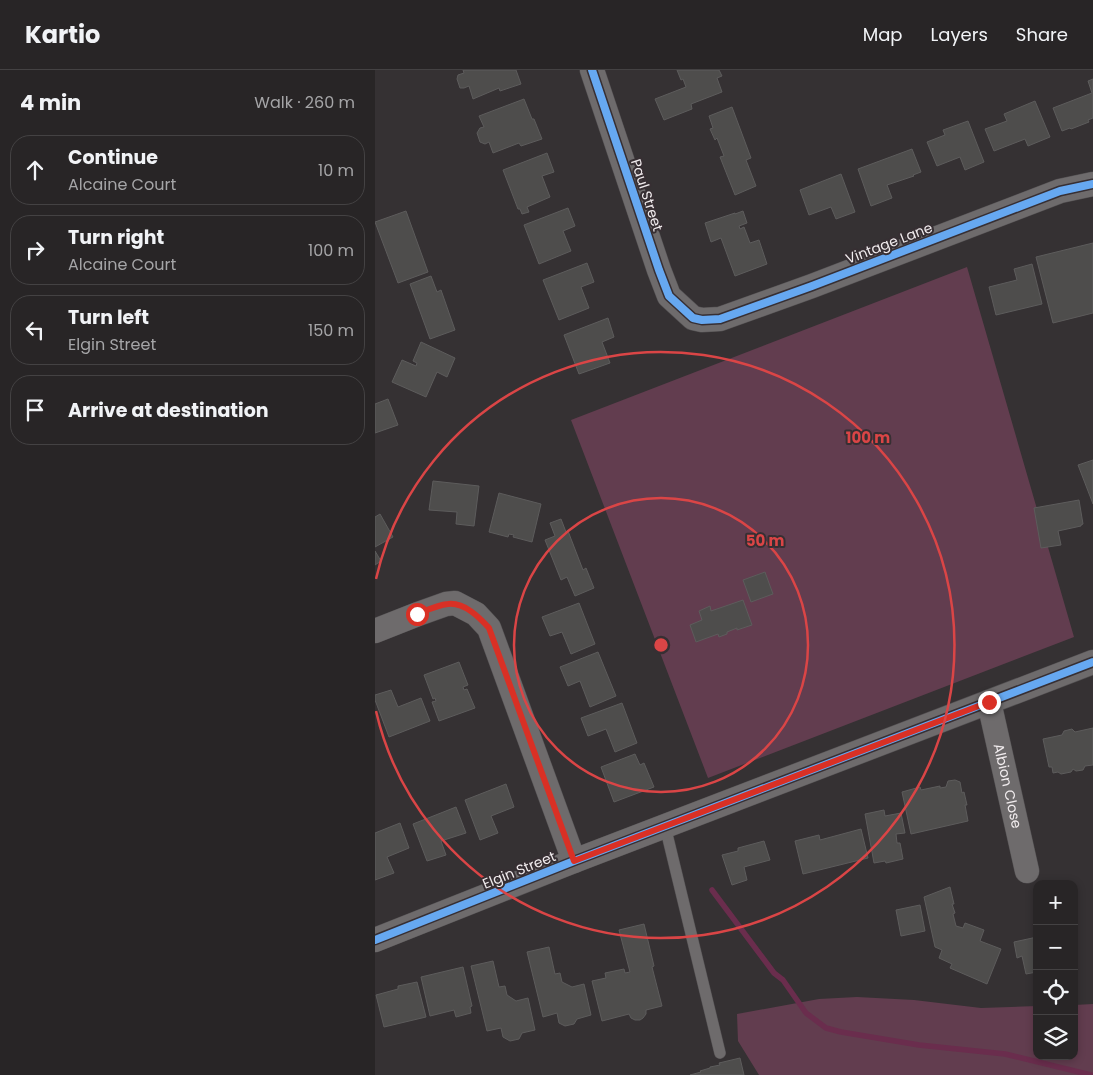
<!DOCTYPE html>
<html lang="en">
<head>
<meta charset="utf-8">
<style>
	body { margin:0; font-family:Poppins,sans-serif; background:#343132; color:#f1f3f6 }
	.controls { position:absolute; right:15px; bottom:15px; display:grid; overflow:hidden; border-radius:10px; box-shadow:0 2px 8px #0003 }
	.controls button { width:45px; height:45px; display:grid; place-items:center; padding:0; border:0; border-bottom:1px solid #444243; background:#282526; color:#f1f3f6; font:25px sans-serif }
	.stop { position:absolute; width:15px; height:15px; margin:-11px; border:4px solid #d93025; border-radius:50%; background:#fff }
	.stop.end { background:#d93025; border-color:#fff; box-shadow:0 1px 5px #0008 }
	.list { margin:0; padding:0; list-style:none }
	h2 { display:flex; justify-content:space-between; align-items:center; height:65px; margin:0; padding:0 20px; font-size:21px }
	h2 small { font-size:16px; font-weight:400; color:#a5a5a7 }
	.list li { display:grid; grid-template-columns:32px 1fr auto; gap:15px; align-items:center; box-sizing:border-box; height:70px; margin:0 10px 10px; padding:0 10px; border:1px solid #444243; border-radius:20px }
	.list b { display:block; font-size:19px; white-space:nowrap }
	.list p { margin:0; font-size:16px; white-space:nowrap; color:#a5a5a7 }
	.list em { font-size:16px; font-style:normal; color:#a5a5a7 }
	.icon { flex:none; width:28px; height:28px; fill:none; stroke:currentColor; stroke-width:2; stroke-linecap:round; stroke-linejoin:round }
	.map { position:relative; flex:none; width:718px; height:1005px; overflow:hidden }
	header { display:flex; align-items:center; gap:30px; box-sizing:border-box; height:70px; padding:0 25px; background:#282526; border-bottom:1px solid #444243 }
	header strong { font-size:24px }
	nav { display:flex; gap:28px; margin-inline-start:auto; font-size:18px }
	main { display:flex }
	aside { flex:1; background:#282526 }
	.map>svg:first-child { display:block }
	.green { fill:#623d4f }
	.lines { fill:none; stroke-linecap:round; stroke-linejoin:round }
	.stream { stroke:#6a2d4d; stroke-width:5.5 }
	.building { fill:#4e4d4c; stroke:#5d5c5c }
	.service-casing { stroke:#535052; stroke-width:12 }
	.minor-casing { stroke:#535052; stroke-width:25 }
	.service { stroke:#6e6b6c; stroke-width:11 }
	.minor { stroke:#6e6b6c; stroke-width:24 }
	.cycleway-casing { stroke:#372f33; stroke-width:11 }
	.cycleway { stroke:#66a8f1; stroke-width:8 }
	.route { stroke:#d93025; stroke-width:6 }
	.ring { fill:none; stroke:#da4546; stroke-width:2.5 }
	.labels { text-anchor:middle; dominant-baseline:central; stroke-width:4; stroke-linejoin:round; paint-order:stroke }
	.street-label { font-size:14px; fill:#f1ecee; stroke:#372f33 }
	.centre { fill:#da4546; stroke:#372f33; stroke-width:2.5 }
	.ring-label { font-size:15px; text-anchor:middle; font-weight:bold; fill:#da4546; stroke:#372f33; stroke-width:4; stroke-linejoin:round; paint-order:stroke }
</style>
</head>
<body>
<header>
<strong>Kartio</strong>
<nav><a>Map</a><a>Layers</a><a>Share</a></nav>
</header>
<main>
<aside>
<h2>4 min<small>Walk · 260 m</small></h2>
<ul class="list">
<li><svg class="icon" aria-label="ahead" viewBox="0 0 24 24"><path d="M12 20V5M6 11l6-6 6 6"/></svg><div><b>Continue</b><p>Alcaine Court</p></div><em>10 m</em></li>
<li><svg class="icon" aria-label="right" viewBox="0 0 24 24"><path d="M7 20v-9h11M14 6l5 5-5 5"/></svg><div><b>Turn right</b><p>Alcaine Court</p></div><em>100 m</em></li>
<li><svg class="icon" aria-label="left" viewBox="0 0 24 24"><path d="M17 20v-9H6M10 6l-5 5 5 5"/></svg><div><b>Turn left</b><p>Elgin Street</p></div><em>150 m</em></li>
<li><svg class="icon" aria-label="arrive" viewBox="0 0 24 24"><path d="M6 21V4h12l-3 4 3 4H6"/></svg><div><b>Arrive at destination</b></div></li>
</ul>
</aside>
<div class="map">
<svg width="718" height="1005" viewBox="0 0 718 1005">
	<rect width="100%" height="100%" fill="#353133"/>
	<path class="green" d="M592 197 699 567 333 708 196 350Z
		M482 927 539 930 606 938 662 936V986H699V935L718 934V1005H384L363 971 362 944 444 929Z"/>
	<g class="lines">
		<path class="stream" d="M337 820 399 903 408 910 431 943 451 958 466 962 544 975 630 984 716 1005"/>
	</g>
	<path class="building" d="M88 0H141L146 14 125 21 124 18 98 29 94 16 89 18H85L82 9 83 5 89 3Z
		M302 0H344L347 6 342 8 347 22 316 34 317 39 289 50 280 29 311 17 308 9 306 10Z
		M718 9V48L713 50 714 52 696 59 695 58 687 61 678 38 717 23 713 11Z
		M149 29 157 49H159L167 69 146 76 144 73 118 83 114 72 110 74 105 72 102 63 105 58 109 57 104 46Z
		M660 31 675 67 653 76 650 69 619 81 610 59 632 51 629 44Z
		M357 37 376 88 371 90 381 116 360 125 345 87 349 86 342 68 340 70 335 59 338 58 334 46Z
		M593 51 609 92 590 100 585 87 562 96 552 72 570 65 568 60Z
		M537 79 546 102 538 105 539 106 512 115 517 128 496 136 483 99Z
		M172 83 179 102 167 106 175 127 152 137 154 142 147 144 145 139H143L128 100Z
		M466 104 480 142 461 149 456 137 434 145 425 120Z
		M193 138 200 156 188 161 196 181 164 194 149 155Z
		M31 141 53 202 23 213 0 152Z
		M368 141 372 153 364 156 365 159 369 157 375 173 384 170 392 194 360 206 346 168 336 172 330 153 360 143V144Z
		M718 173V243L678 253 661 187Z
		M212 193 219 212 206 217 214 238 184 250 168 210Z
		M657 194 667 234 621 245 614 217 642 210 639 199Z
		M56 206 62 222 66 220 80 260 55 269 35 214Z
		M233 248 239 267 227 272 235 293 204 304 189 265Z
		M46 272 80 288 72 307 62 302 51 327 17 312 27 290 41 296 42 293 38 291Z
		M13 329 23 355 0 363V334Z
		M718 390V434L703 395Z
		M58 411 104 416 99 456 81 454 82 442 54 440Z
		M124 423 166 434 157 472 138 467 139 465 134 464 133 467 114 462Z
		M704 430 708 454 706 455V456L683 461 686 475 666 478 659 438Z
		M5 444 18 467 0 477V447Z
		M186 449 191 462 193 461 208 500 211 498 219 518 200 526 192 507 186 510 170 470 180 466 175 453Z
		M0 481 6 491 0 495Z
		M390 502 398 524 376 532 368 510Z
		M368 530 377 555 362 560V558L352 562V564L344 567 343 564 321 572 315 555 327 550 324 541 335 536 336 541Z
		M204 533 220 574 196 584 187 562 175 566 167 547Z
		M223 582 241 626 215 637 205 611 193 616 185 597Z
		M84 592 93 615 88 617 89 620 92 619 100 638 64 651 57 632 61 631 60 628 58 629 49 605Z
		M16 620 23 637 46 628 55 651 14 667 0 630V625Z
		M247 633 262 673 240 682 231 659 213 666 206 648Z
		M718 658V695L710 696 708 700 701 701 698 699 696 702 686 704 683 702 678 703 677 697H674L668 669 687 665 689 661 697 659 700 662Z
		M260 684 265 695 269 693 279 717 239 732 226 697Z
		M580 710 585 712 587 723 589 722 592 735H590L593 751 536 764 527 722 545 717 546 720 565 716V718L571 717 573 711Z
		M131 714 139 737 116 746 123 763 105 770 90 730Z
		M81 737 91 763 66 771 71 785 52 791 38 754Z
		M509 740 510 746 526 743 530 763 521 764 522 773H525L528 789 511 793 510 791 499 793 490 744Z
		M25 753 34 778 12 787 19 803 0 810V763Z
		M486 759 493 788 428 804 420 771 444 765 445 770Z
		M389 771 395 790 369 797 372 810 357 815 347 785 363 781V778Z
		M575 817 579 834H577L580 843 578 844 581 856 588 858 590 853 609 860 605 871 626 879 612 914 575 898 577 894 564 888 567 880 560 877 549 827Z
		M545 835 550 861 526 866 521 840Z
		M269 854 279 896 277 897 287 936 271 940V944L268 948 265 950H260L256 948 254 944 227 951 217 911 231 908 230 903 249 899 250 903 255 902 244 860Z
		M662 867V902L651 904 647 886 642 888 639 872Z
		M174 877 180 904 185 903 187 912 197 917 209 914 216 945 202 949 199 954 190 956 184 953 182 943 168 947 152 882Z
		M118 891 124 917 130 916 132 925 141 931 153 928 160 960 147 963 144 969 135 971 128 967 126 958 112 961 96 896Z
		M88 897 97 936 95 937 96 943 81 947 79 940 55 946 46 907Z
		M42 912 51 947 9 957 1 925 23 919V916Z
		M365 988 369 1005H315L326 1002 325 1001 335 998V997L345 995 344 993Z"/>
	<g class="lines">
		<g class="service-casing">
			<path id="service" d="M290 756 345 983"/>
		</g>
		<g class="minor-casing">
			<g id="minor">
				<path d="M217 0 284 200 294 226 318 248 327 250 345 249 437 216 685 121 718 114"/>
				<path d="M0 561 43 544 71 534 80 533 101 544 114 558 199 791"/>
				<path id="s1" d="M614 632 652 801"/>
				<path d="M0 870 199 791 718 592"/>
			</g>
		</g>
		<use href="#service" class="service"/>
		<use href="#minor" class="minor"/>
		<g class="cycleway-casing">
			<path id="cycleway" d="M217 0 284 200 294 226 318 248 327 250 345 249 437 216 685 121 718 114
				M0 870 199 791 718 592"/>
		</g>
		<use href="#cycleway" class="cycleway"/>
	</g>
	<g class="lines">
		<path class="route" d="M42 544C52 540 63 535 73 534 89 532 104 547 114 558L199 791 614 632"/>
	</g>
	<g class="ring">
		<circle cx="286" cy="575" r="147"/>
		<path d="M1 509A293 293 0 1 1 1 641"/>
	</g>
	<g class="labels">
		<g class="street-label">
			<text transform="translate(272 125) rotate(72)">Paul Street</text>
			<text transform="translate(514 173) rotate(-21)">Vintage Lane</text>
			<text stroke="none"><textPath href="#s1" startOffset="86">Albion Close</textPath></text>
			<text transform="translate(144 800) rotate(-22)">Elgin Street</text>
		</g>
	</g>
	<circle cx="286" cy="575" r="8" class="centre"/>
	<g class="ring-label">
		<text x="493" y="373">100 m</text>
		<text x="390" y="476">50 m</text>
	</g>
</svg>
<div class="controls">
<button>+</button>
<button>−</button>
<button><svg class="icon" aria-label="locate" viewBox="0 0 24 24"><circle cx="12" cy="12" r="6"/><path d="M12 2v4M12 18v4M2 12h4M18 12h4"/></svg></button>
<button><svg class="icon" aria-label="layers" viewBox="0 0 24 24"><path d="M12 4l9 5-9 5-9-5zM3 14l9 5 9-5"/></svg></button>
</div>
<div class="stop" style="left:42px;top:544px"></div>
<div class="stop end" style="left:614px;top:632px"></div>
</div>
</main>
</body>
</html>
